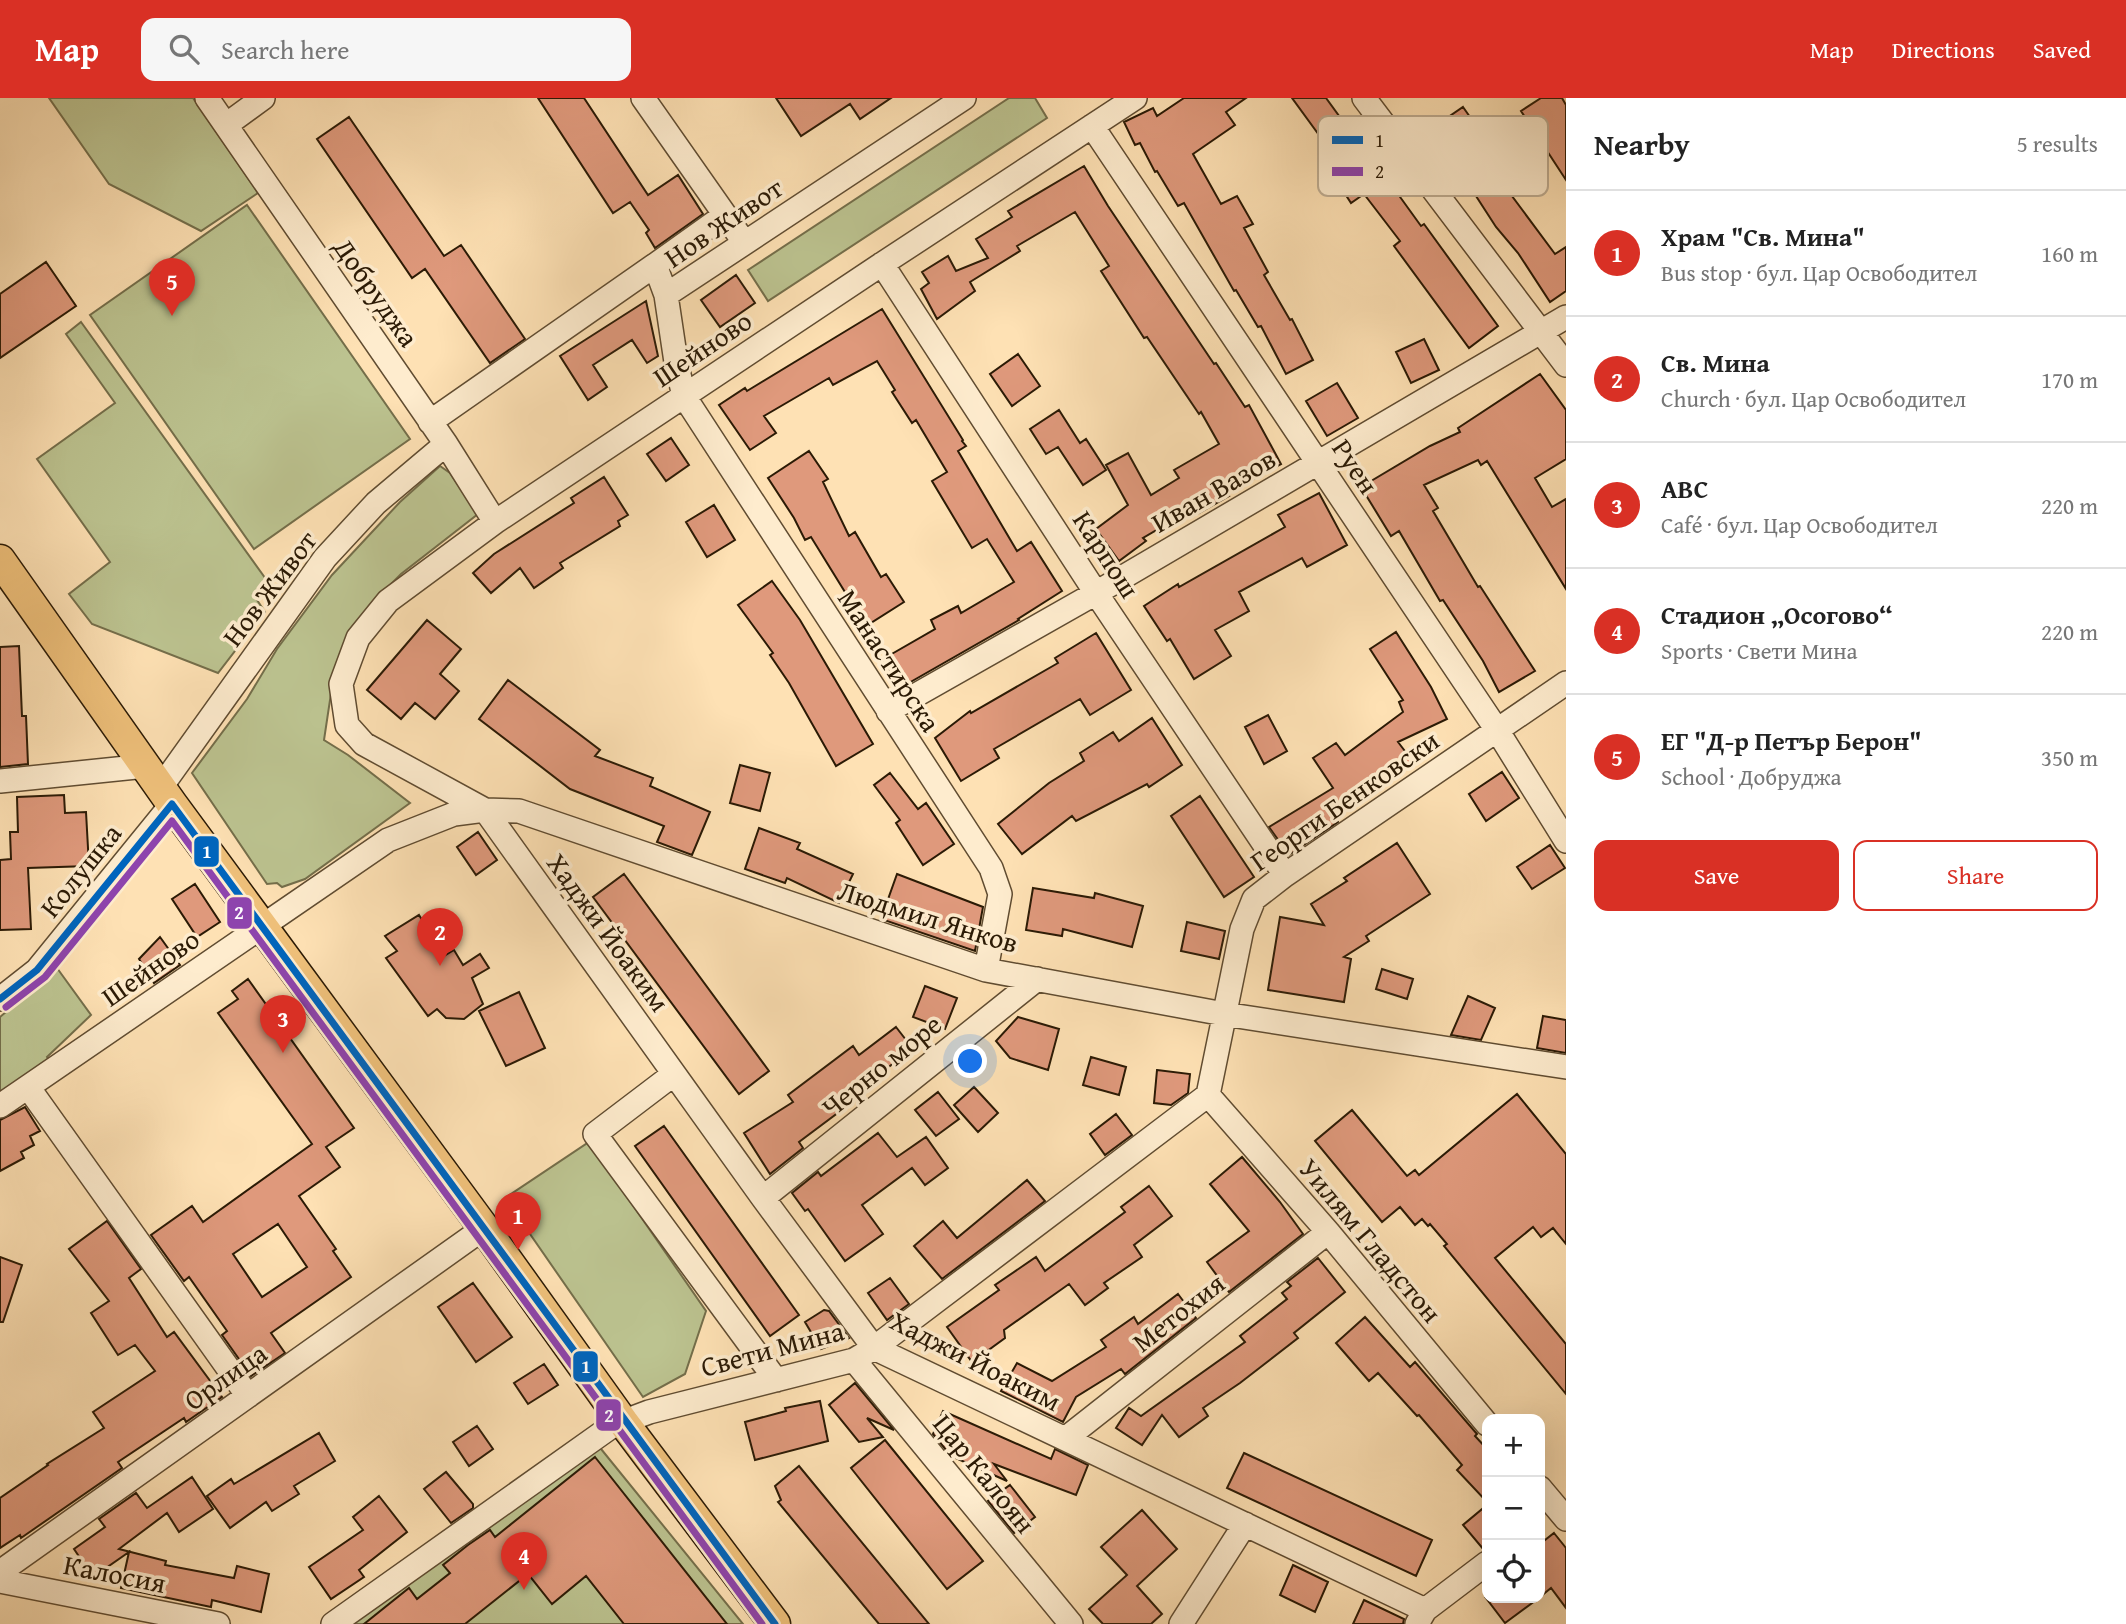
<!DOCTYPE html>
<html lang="en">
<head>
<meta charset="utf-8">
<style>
	body { margin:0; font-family:"Gentium Book Plus",serif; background:#f6f6f6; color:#222 }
	.controls { position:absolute; right:21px; bottom:21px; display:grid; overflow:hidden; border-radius:14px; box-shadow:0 7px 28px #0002 }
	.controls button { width:63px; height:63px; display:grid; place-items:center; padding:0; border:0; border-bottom:2px solid #e0e0e0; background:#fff; color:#222; font:35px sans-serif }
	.you { position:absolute; left:971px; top:964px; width:24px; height:24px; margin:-18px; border:5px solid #fff; border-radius:50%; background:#1a73e8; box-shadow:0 0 0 10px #1a73e833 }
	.badge { display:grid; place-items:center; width:46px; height:46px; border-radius:50%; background:#d93025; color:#fff; font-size:23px; font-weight:700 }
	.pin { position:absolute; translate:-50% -58px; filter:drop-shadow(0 2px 4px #0008) }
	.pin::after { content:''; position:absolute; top:37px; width:24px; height:21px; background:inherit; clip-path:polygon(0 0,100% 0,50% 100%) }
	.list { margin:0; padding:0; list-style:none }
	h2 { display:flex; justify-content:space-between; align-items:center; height:91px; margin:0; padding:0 28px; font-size:30px }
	h2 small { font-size:23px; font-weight:400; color:#767676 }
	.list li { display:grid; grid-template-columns:46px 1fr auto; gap:21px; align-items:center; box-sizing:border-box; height:126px; padding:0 28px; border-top:2px solid #e0e0e0 }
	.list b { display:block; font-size:26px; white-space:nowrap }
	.list p { margin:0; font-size:23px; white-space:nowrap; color:#767676 }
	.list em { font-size:23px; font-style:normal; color:#767676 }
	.actions { display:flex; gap:14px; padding:21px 28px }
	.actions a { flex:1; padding:16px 0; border:2px solid #d93025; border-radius:14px; text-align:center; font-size:24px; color:#d93025 }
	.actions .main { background:#d93025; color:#fff }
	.icon { flex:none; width:38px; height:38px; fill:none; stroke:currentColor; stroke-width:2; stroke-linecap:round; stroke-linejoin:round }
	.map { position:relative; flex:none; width:1566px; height:1526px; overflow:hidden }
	header { display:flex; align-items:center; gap:42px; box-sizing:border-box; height:98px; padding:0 35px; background:#d93025; color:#fff }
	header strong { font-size:33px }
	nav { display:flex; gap:38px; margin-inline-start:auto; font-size:24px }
	.search { width:490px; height:63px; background:#f6f6f6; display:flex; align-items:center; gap:18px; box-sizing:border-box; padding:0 24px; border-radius:14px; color:#767676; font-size:26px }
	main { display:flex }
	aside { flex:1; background:#fff }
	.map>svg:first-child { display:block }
	.green { fill:#bcc390; stroke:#746e4a; stroke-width:2 }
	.building { fill:#df997c; stroke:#2b1a05; stroke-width:2; fill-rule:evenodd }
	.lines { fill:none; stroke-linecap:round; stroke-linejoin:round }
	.minor-casing { stroke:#604c31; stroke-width:26 }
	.major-casing { stroke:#2b1a05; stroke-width:33 }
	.minor { stroke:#feecce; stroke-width:23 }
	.major { stroke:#efc07a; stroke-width:30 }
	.bus-1-casing { stroke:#feecce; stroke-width:12 }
	.bus-2-casing { stroke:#feecce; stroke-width:12 }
	.bus-1 { stroke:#0065bd; stroke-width:7 }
	.bus-2 { stroke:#8e44ad; stroke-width:7 }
	.labels { text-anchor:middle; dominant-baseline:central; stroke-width:7; stroke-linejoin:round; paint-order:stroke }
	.street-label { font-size:28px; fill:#2b1a05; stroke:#feecce }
	.key { fill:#feecce; stroke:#bfad92; stroke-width:2 }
	.key-label { font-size:19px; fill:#2b1a05 }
	.line-badge { stroke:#feecce; stroke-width:2.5 }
	.badge-label { font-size:19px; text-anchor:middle; font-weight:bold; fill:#fff }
</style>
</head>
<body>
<header>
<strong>Map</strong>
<div class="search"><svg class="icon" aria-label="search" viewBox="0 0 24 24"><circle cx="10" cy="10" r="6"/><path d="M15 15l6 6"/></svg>Search here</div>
<nav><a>Map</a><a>Directions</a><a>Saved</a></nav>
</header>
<main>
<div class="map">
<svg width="1566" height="1526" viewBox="0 0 1566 1526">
	<rect width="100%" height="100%" fill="#fee1b4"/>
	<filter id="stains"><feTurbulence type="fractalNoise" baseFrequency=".00286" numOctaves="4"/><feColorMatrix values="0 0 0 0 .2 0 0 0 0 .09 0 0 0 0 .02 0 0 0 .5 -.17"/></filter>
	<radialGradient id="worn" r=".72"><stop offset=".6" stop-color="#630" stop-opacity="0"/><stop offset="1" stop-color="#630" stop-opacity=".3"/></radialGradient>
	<path class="green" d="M49 0H193L258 95 201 133 109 86Z
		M1009 0H1035L1047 20 768 203 748 172Z
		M247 107 410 341 254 451 90 217Z
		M81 224 268 484 253 496 265 514 218 575 92 526 69 496 110 464 37 361 115 305 66 236Z
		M440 368 450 375 478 416 401 476 382 495 333 582 324 642 348 657 410 705 305 781 282 789 277 785 267 786 192 675 247 601 277 551 332 477 400 404Z
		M57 870 91 917 47 959 52 968 0 999V919Z
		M589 1044 706 1213 685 1276 643 1299 505 1100Z
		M597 1346 743 1526H345Z"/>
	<path class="building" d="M538 0H584L648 97 678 77 703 116 655 150 646 135 649 132 630 104 613 115Z
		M776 0H891L860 21 850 6 801 38Z
		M1184 0H1246L1226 14 1235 27 1193 56 1221 106 1237 98 1253 126 1244 130 1268 174 1264 177 1290 222 1292 221 1313 262 1286 276 1261 228 1258 229 1236 192 1234 193 1184 105 1178 108 1157 73 1155 74 1140 45 1135 47 1124 24 1153 10 1157 18Z
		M1292 0H1326L1358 44 1335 59Z
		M1541 0H1562L1566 7V82L1521 13Z
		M1463 9 1484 39 1479 43 1512 92 1509 94 1555 156 1566 149V193L1550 204 1518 155 1496 129 1452 61 1449 63 1433 39 1449 29 1444 22Z
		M349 19 444 158 461 147 525 241 490 265 425 171 412 180 317 41Z
		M1377 67 1421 128 1424 126 1498 228 1469 250 1394 148 1400 143 1364 96 1351 105 1342 91Z
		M1084 68 1108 108 1214 266 1216 265 1245 309 1249 307 1281 366 1227 396 1229 398 1199 415 1196 409 1143 440 1146 443 1119 463 1096 431 1128 407 1106 367 1128 355 1151 397 1179 380 1174 372 1219 346 1201 314 1199 316 1147 239 1144 240 1101 173 1109 168 1075 114 1017 148 1020 153 970 184 975 193 937 221 921 191 929 185 922 174 948 158 956 173 988 160 976 141 1012 119 1008 113Z
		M46 164 76 208 0 260V196Z
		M736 177 755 205 720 229 701 202Z
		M646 203 658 258 647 265 632 242 593 267 607 289 588 302 560 258Z
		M882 211 963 342 962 343 966 348 958 353 1017 453 1031 444 1062 493 1018 521 1019 522 900 590 883 561 935 531 931 522 958 508 961 515 1014 484 987 441 972 450 932 383 947 374 916 322 912 325 892 294 895 292 877 263 833 287 829 280 764 318 776 335 750 352 719 307 745 290 747 293Z
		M1424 241 1439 272 1411 285 1396 254Z
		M1018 256 1040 288 1012 308 990 276Z
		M1540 276 1566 312V361L1535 380 1552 409 1566 401V491L1487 363 1481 367 1478 362 1424 387 1438 410 1433 413 1478 489 1480 488 1535 573 1499 594 1483 563 1443 502 1440 503 1399 433 1391 438 1361 389 1430 348 1460 334 1458 330Z
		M1337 285 1358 320 1327 338 1306 303Z
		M1059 312 1080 345 1086 341 1106 372 1083 387 1058 349 1046 356 1030 331Z
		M671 340 689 367 666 383 647 356Z
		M809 353 828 381 823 384 849 438 855 434 881 479 886 476 904 504 866 528 811 439 805 442 794 420 768 380Z
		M604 379 628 417 618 423 620 428 560 465 563 470 534 490 520 470 491 495 473 475 494 456 574 405 571 400Z
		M1319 395 1347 447 1307 469 1302 460 1239 494 1249 513 1215 532 1231 558 1194 581 1170 541 1167 543 1144 508 1178 486 1179 489 1285 429 1278 417Z
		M714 407 735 442 707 459 686 424Z
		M772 483 800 522 873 646 836 668 789 585 770 557 773 555 738 507Z
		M427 522 461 551 440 576 459 593 435 621 415 605 401 621 367 592Z
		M1396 534 1431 589 1447 621 1398 644 1414 665 1386 686 1384 683 1334 717 1338 724 1289 757 1269 729 1333 690 1313 660 1336 645 1345 657 1403 614 1399 604 1403 602 1370 551Z
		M1096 535 1131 592 1090 617 1080 601 994 651 999 660 961 683 935 640 970 613 971 615 1058 565 1055 560Z
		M19 548 22 618H26L28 666 0 669V549Z
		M508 582 600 652 595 658 653 680 650 688 710 714 692 757 657 744 664 728 570 691 479 621Z
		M1268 617 1287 653 1264 666 1245 629Z
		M1152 620 1182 667 1149 689 1147 686 1076 723 1072 718 1022 756 998 726 1049 685 1084 663 1080 655 1113 634 1119 643Z
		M740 667 770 675 760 713 730 705Z
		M1502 674 1519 700 1486 723 1469 696Z
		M890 675 918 711 926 705 954 746 923 767 896 725 900 722 874 687Z
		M64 697 65 715 86 714 89 768 28 770 31 831 0 832V762L11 761 10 734H18L17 699Z
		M1200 698 1254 779 1224 799 1171 718Z
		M759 730 800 745 797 751 853 776 839 805 787 780 785 785 745 771Z
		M478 734 497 762 476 777 457 749Z
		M1397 745 1430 796 1366 838 1369 843 1344 859 1351 861 1344 904 1268 892 1280 819 1324 827 1311 806 1347 783 1344 780Z
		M1550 747 1565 770 1532 791 1517 769Z
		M624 776 769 973 739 996 593 799Z
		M897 776 983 809 975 853 881 821Z
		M195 786 220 824 197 839 172 801Z
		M1033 790 1094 800 1095 795 1143 808 1132 849 1063 831 1062 838 1026 832Z
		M419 817 444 858 454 852 463 867 480 856 489 870 472 880 483 906 464 921 446 920 437 911 428 918 386 860 397 853 385 838Z
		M1187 824 1225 833 1219 861 1181 853Z
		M160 839 180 867 154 885 139 861Z
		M1382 871 1413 881 1407 901 1376 891Z
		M248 881 354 1030 326 1049 340 1069 299 1098 336 1151 333 1153 351 1179 271 1235 285 1255 251 1278 222 1237 227 1233 189 1179 184 1183 151 1137 192 1108 203 1124 312 1046 218 915 238 901 232 893ZM278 1126 307 1169 262 1199 233 1156Z
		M925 888 957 900 945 931 913 919Z
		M519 894 545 950 506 968 479 913Z
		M1468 898 1495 910 1481 942 1451 937Z
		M1543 918 1566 922V955L1537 950Z
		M1018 919 1059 931 1048 972 1010 960 996 943Z
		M896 929 913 951 875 979 879 984 799 1044 803 1050 770 1076 744 1035 793 1004 788 997 853 948 859 957Z
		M1091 959 1126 969 1119 997 1083 987Z
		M1157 972 1190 976 1188 995 1171 1007 1154 1005Z
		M974 989 998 1015 978 1034 954 1007Z
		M938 994 959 1021 936 1038 915 1012Z
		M1517 996 1566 1056V1146L1553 1130 1541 1139 1533 1129 1495 1160 1566 1246V1296L1444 1148 1447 1146 1430 1126 1428 1128 1422 1121 1415 1127 1400 1109 1382 1124 1315 1043 1352 1012 1407 1078 1415 1072 1419 1077Z
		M25 1009 40 1033 30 1038 34 1047 21 1054 24 1060 0 1073V1022Z
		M1116 1016 1132 1037 1105 1057 1090 1036Z
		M664 1028 799 1217 770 1238 635 1048Z
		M878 1035 897 1059 926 1039 948 1070 925 1087 912 1070 862 1107 883 1136 845 1163 808 1111 805 1113 792 1095 818 1074 821 1078Z
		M1242 1059 1280 1104 1303 1136 1229 1194 1207 1164 1249 1133 1210 1086Z
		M1027 1082 1045 1103 942 1181 914 1148 943 1123 957 1140Z
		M1149 1088 1172 1118 1134 1147 1142 1159 1104 1185 1108 1190 1085 1207 1069 1186 1004 1232 1005 1240 972 1264 947 1229 999 1192 995 1187 1036 1159 1045 1173 1125 1114 1121 1109Z
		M107 1123 141 1171 129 1180 167 1239 174 1234 222 1299 186 1324 184 1320 118 1364 122 1370 21 1440 20 1437 0 1450V1400L48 1367 47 1366 104 1330 93 1314 155 1273 135 1247 118 1257 91 1215 109 1203 69 1151Z
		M0 1159 22 1167 3 1224H0Z
		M1318 1160 1345 1194 1294 1235 1298 1240 1240 1285 1203 1310 1208 1318 1179 1339 1162 1317 1142 1347 1116 1330 1129 1310 1141 1318 1245 1244 1240 1238 1287 1201 1282 1195 1291 1188 1287 1184Z
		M890 1180 909 1206 887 1222 868 1195Z
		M473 1185 512 1239 476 1264 438 1209Z
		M1178 1196 1196 1220 1125 1276 1121 1271 1076 1299 1063 1324 1001 1293 1017 1265 1052 1283 1106 1249 1101 1242 1134 1219 1138 1226Z
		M824 1212 829 1213 849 1240 821 1251 805 1224Z
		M1365 1219 1410 1269 1415 1264 1477 1336 1475 1338 1487 1351V1404L1457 1372 1462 1367 1419 1317 1417 1318 1378 1275 1369 1283 1336 1245Z
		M544 1266 558 1287 528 1306 514 1285Z
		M855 1285 894 1332 867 1320 883 1339 859 1344 829 1307Z
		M820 1303 828 1343 755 1362 745 1324 786 1313 785 1310Z
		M943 1313 1051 1361 1055 1351 1088 1367 1076 1397 994 1366 1007 1383 951 1358 933 1336Z
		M477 1328 493 1351 469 1368 453 1344Z
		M319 1335 335 1363 294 1388 299 1396 272 1413 266 1404 230 1430 207 1398 231 1381 234 1386Z
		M885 1342 983 1463 947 1491 851 1370Z
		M1244 1355 1432 1442 1416 1478 1227 1390Z
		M595 1359 727 1526H624L586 1478 552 1506 528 1476 465 1526H364L409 1490 417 1501 450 1475 443 1467 468 1447 490 1432 495 1439Z
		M799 1368 929 1526H879L778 1404 781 1402 775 1388Z
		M446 1374 473 1406V1410L451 1425 424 1391Z
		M192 1379 213 1411 179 1434 167 1415 119 1451 166 1463 165 1467 234 1480 237 1468 269 1476 261 1514 212 1502 211 1509 121 1490 129 1454 93 1479 74 1451 105 1429 99 1421 136 1395 147 1410Z
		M1010 1387 1035 1419 1014 1435 988 1403Z
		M379 1398 407 1434 359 1472 364 1479 331 1501 309 1469 363 1432 353 1419Z
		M1487 1407V1451L1484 1452 1463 1427Z
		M1142 1412 1177 1451 1137 1488 1162 1516 1151 1526H1103L1089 1511 1127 1477 1101 1449Z
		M1554 1435 1566 1450V1510L1551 1490 1540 1499V1446Z
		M1293 1467 1328 1484 1315 1514 1280 1497Z
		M1486 1500H1539L1505 1525Z
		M1364 1502 1404 1521 1403 1526H1353Z"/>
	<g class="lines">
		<g class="minor-casing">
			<path id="minor" d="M207 0 446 346 495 424
				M643 0 744 144
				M1135 0 882 166 495 424 388 503 358 540 341 586 347 627 364 646 485 712 519 713 986 872 1224 916 1566 969
				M1364 0 1566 267
				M226 27 263 0
				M1092 28 1497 632 1566 743
				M882 166 1096 495 1285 777
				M655 167 725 117
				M666 197 676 264 684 298 991 770 1000 796 986 872
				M430 324 655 167 666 197 964 0
				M888 613 1096 495 1566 219
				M0 683 146 668
				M161 689 325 460 376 405 446 346
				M485 712 763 1100 874 1250 1425 1512
				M0 901 37 872 172 706
				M674 976 595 1036 776 1282
				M28 989 248 1298
				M1208 997 1328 1134 1487 1326
				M0 1008 388 742 454 716 485 712
				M763 1100 1037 881
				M854 1262 1071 1526
				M1065 1341 1328 1134
				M1540 1390 1566 1421
				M0 1474 484 1130
				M0 1483 218 1526
				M333 1526 612 1328 649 1314 854 1262 874 1250 1208 997 1242 831 1254 801 1285 777 1566 585
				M1181 1526 1245 1426
				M1417 1526 1425 1512 1487 1465"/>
		</g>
		<g class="major-casing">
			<path id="major" d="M0 462 172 706 484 1130 623 1324 775 1526"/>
		</g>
		<use href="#minor" class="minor"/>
		<use href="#major" class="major"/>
		<g class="bus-1-casing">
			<path id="bus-1" d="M0 901 37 872 172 706 775 1526"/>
		</g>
		<g class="bus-2-casing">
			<path id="bus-2" d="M6 909 45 879 172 723 762 1526"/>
		</g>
		<use href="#bus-1" class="bus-1"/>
		<use href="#bus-2" class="bus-2"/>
	</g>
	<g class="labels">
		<g class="street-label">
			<text transform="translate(723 124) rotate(-34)">Нов Живот</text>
			<text transform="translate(377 194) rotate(55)">Добруджа</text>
			<text transform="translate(702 250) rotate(-34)">Шейново</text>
			<text transform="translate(1356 368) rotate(56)">Руен</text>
			<text transform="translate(1213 392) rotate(-30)">Иван Вазов</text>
			<text transform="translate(1107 456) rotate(57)">Карпош</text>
			<text transform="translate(269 490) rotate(-53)">Нов Живот</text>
			<text transform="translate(890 562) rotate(57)">Манастирска</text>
			<text transform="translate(1344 702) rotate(-35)">Георги Бенковски</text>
			<text transform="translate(80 772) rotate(-51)">Колушка</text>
			<text transform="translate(928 818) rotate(17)">Людмил Янков</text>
			<text transform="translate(609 834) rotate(54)">Хаджи Йоаким</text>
			<text transform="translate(150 869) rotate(-35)">Шейново</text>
			<text transform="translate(881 967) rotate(-39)">Черно море</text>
			<text transform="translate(1371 1142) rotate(50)">Уилям Гладстон</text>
			<text transform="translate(1178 1214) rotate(-38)">Метохия</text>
			<text transform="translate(772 1250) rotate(-15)">Свети Мина</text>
			<text transform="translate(976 1262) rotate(27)">Хаджи Йоаким</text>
			<text transform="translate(225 1278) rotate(-35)">Орлица</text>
			<text transform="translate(985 1375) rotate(51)">Цар Калоян</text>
			<text transform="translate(115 1475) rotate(11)">Калосия</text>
		</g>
	</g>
	<rect x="1318" y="18" width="230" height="80" rx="10" class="key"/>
	<rect x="1332" y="38" width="31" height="8" fill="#0065bd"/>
	<rect x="1332" y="69" width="31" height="9" fill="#8e44ad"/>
	<g class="key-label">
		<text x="1375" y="49">1</text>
		<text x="1375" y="80">2</text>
	</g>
	<g class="line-badge">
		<rect x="193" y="737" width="27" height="33" rx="7" fill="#0065bd"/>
		<rect x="226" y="798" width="27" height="34" rx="7" fill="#8e44ad"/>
		<rect x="572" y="1252" width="27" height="33" rx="7" fill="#0065bd"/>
		<rect x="595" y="1300" width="27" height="34" rx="7" fill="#8e44ad"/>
	</g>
	<g class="badge-label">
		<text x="207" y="760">1</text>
		<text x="239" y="821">2</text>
		<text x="586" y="1275">1</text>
		<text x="609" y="1324">2</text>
	</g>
	<rect width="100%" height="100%" filter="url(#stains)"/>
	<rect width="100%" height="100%" fill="url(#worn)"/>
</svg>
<div class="controls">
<button>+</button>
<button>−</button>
<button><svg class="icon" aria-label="locate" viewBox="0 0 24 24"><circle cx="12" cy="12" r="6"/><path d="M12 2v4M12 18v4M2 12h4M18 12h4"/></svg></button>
</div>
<div class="you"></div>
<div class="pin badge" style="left:518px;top:1152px">1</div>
<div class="pin badge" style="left:440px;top:868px">2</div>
<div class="pin badge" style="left:283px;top:955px">3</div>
<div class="pin badge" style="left:524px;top:1492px">4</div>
<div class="pin badge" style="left:172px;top:218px">5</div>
</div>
<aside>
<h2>Nearby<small>5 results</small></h2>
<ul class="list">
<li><span class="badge">1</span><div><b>Храм &quot;Св. Мина&quot;</b><p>Bus stop · бул. Цар Освободител</p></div><em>160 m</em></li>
<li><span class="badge">2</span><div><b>Св. Мина</b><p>Church · бул. Цар Освободител</p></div><em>170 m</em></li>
<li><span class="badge">3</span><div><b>ABC</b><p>Café · бул. Цар Освободител</p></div><em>220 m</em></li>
<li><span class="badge">4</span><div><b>Стадион „Осогово“</b><p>Sports · Свети Мина</p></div><em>220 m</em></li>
<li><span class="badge">5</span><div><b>ЕГ &quot;Д-р Петър Берон&quot;</b><p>School · Добруджа</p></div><em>350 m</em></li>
</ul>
<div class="actions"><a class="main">Save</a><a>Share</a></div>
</aside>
</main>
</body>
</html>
